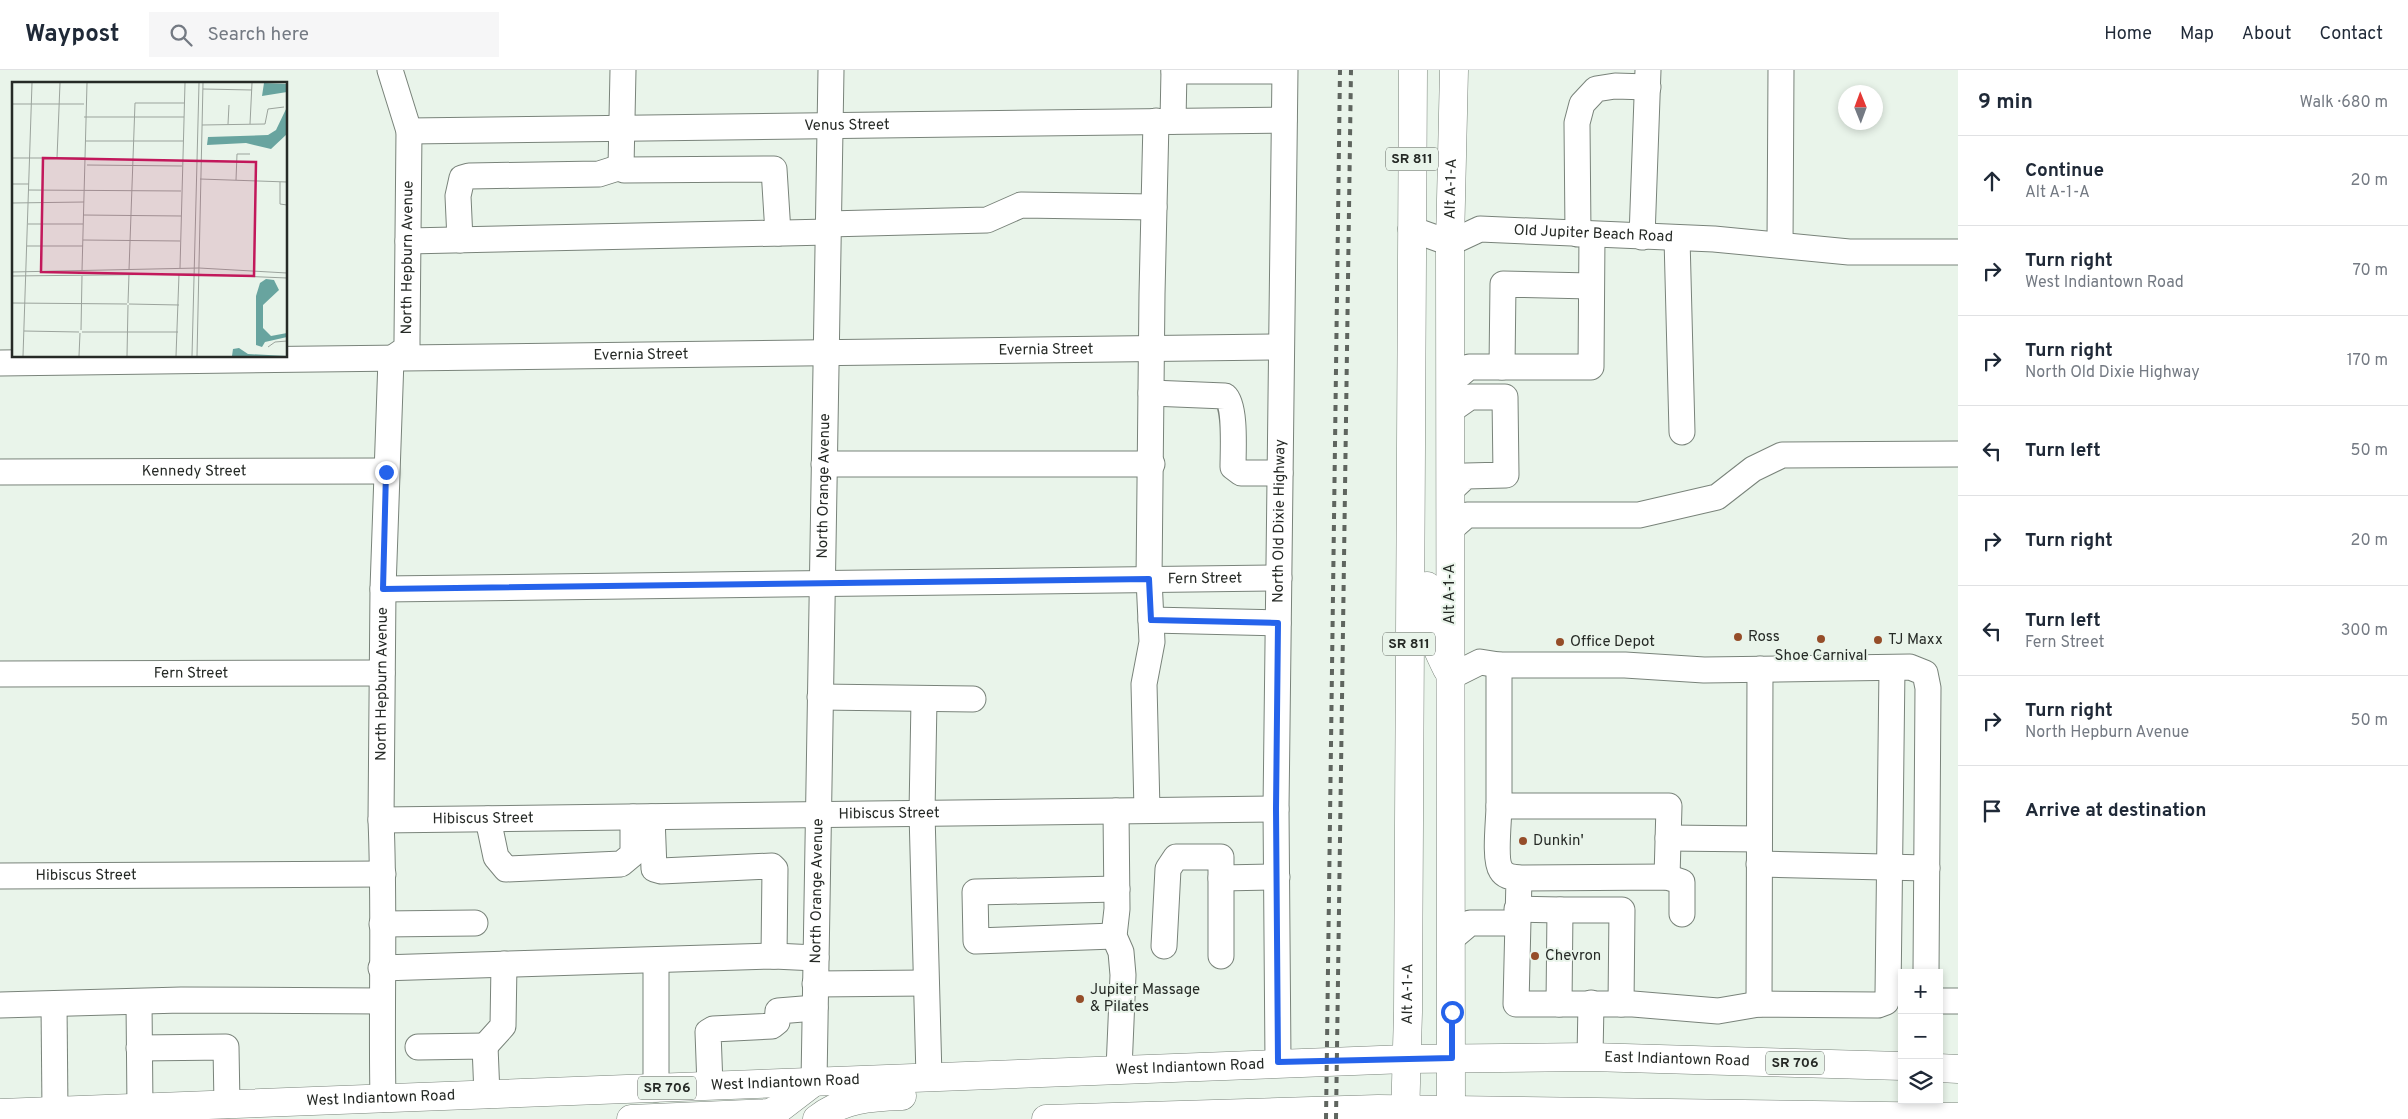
<!DOCTYPE html>
<html lang="en">
<head>
<meta charset="utf-8">
<style>
	body { margin:0; font-family:Overpass,sans-serif; background:#f6f6f7; color:#1f2937 }
	.controls { position:absolute; right:15px; bottom:15px; display:grid; overflow:hidden; border-radius:0px; box-shadow:0 2px 8px #0003 }
	.controls button { width:45px; height:45px; display:grid; place-items:center; padding:0; border:0; border-bottom:1px solid #e0e1e3; background:#fff; color:#1f2937; font:25px sans-serif }
	.compass { position:absolute; left:1838px; top:15px; width:45px; height:45px; border-radius:50%; background:#fff; box-shadow:0 2px 8px #0003; rotate:359deg }
	.stop { position:absolute; width:15px; height:15px; margin:-11px; border:4px solid #2563eb; border-radius:50%; background:#fff }
	.stop.end { background:#2563eb; border-color:#fff; box-shadow:0 1px 5px #0008 }
	.list { margin:0; padding:0; list-style:none }
	h2 { display:flex; justify-content:space-between; align-items:center; height:65px; margin:0; padding:0 20px; font-size:21px }
	h2 small { font-size:16px; font-weight:400; color:#747a83 }
	.list li { display:grid; grid-template-columns:32px 1fr auto; gap:15px; align-items:center; box-sizing:border-box; height:90px; padding:0 20px; border-top:1px solid #e0e1e3 }
	.list b { display:block; font-size:19px; white-space:nowrap }
	.list p { margin:0; font-size:16px; white-space:nowrap; color:#747a83 }
	.list em { font-size:16px; font-style:normal; color:#747a83 }
	.icon { flex:none; width:28px; height:28px; fill:none; stroke:currentColor; stroke-width:2; stroke-linecap:round; stroke-linejoin:round }
	.map { position:relative; flex:none; width:1958px; height:1049px; overflow:hidden }
	header { display:flex; align-items:center; gap:30px; box-sizing:border-box; height:70px; padding:0 25px; background:#fff; border-bottom:1px solid #e0e1e3 }
	header strong { font-size:24px }
	nav { display:flex; gap:28px; margin-inline-start:auto; font-size:18px }
	.search { width:350px; height:45px; background:#f6f6f7; display:flex; align-items:center; gap:12px; box-sizing:border-box; padding:0 18px; border-radius:0px; color:#747a83; font-size:19px }
	main { display:flex }
	aside { flex:1; background:#fff }
	.map>svg:first-child { display:block }
	.lines { fill:none; stroke-linecap:round; stroke-linejoin:round }
	.minor-casing { stroke:#79837a; stroke-width:27 }
	.major-casing { stroke:#79837a; stroke-width:29 }
	.minor { stroke:#fff; stroke-width:25 }
	.major { stroke:#fff; stroke-width:28 }
	.rail { stroke:#5f655f; stroke-width:4; stroke-dasharray:6 6; stroke-linecap:butt }
	.route { stroke:#2563eb; stroke-width:6 }
	.poi-dot { fill:#954d29; stroke:#e9f4ea; stroke-width:2 }
	.labels { text-anchor:middle; dominant-baseline:central; stroke-width:4; stroke-linejoin:round; paint-order:stroke }
	.shield { fill:#e9f4ea; stroke:#606761; stroke-width:1 }
	.shield-label { font-size:14px; font-weight:bold; fill:#262a26 }
	.street-label { font-size:15px; fill:#262a26; stroke:#e9f4ea }
	.poi-label { font-size:15px; fill:#262a26; stroke:#e9f4ea; text-anchor:start }
	.inset-road { fill:none; stroke:#9ba39c; stroke-width:1 }
	.view { fill:#c2185b; fill-opacity:0.15; stroke:#c2185b; stroke-width:2.5 }
	.inset-edge { fill:none; stroke:#262a26; stroke-width:2.5 }
</style>
</head>
<body>
<header>
<strong>Waypost</strong>
<div class="search"><svg class="icon" aria-label="search" viewBox="0 0 24 24"><circle cx="10" cy="10" r="6"/><path d="M15 15l6 6"/></svg>Search here</div>
<nav><a>Home</a><a>Map</a><a>About</a><a>Contact</a></nav>
</header>
<main>
<div class="map">
<svg width="1958" height="1049" viewBox="0 0 1958 1049">
	<rect width="100%" height="100%" fill="#e9f4ea"/>
	<g class="lines">
		<g class="minor-casing">
			<g id="minor">
				<path d="M1174 1H1284"/>
				<path d="M1173 51 1174 0"/>
				<path id="s1" d="M409 61 1284 50"/>
				<path d="M621 97 623 0"/>
				<path d="M828 154 987 150 1021 135 1154 137"/>
				<path id="s2" d="M1411 159 1450 173 1480 159 1714 169 1849 182H1958"/>
				<path d="M1578 164 1577 53 1582 34 1596 19 1615 16 1648 17"/>
				<path d="M1642 167 1648 0"/>
				<path d="M1677 168 1682 362"/>
				<path d="M460 170 458 126 462 108 469 106 599 104 621 97 624 100 774 99 778 163"/>
				<path d="M408 171 828 162"/>
				<path d="M1780 174 1781 0"/>
				<path id="s3" d="M0 293 1281 277"/>
				<path d="M1502 297 1503 214 1591 216"/>
				<path d="M1450 313 1469 297H1591L1592 165"/>
				<path d="M1151 323 1225 326C1236 335 1233 382 1233 397L1241 403H1280"/>
				<path d="M824 394H1152"/>
				<path id="s4" d="M0 402 386 401"/>
				<path d="M1450 421 1466 406 1506 405 1505 327H1470L1450 341"/>
				<path d="M1450 460 1467 445H1639L1717 427 1753 399 1782 385 1958 384"/>
				<path id="s5" d="M383 519 1279 508"/>
				<path d="M1151 550 1278 553"/>
				<path d="M1499 595V736H1669L1667 807"/>
				<path id="s6" d="M0 604 382 603"/>
				<path d="M1450 607 1480 592 1499 595H1625L1704 600 1910 597 1925 603 1928 618 1926 903"/>
				<path d="M820 627 973 629"/>
				<path d="M924 630 922 743 929 1007"/>
				<path d="M1499 736C1499 749 1494 790 1501 800 1505 807 1512 807 1519 808L1516 934H1633L1718 941 1759 934 1878 935 1886 932 1888 924 1892 598"/>
				<path d="M1147 740 1144 614 1152 572 1149 509 1152 224 1156 51"/>
				<path d="M1116 741 1117 839 1114 866 1121 882 1123 905 1119 999"/>
				<path d="M652 747 654 799 661 801 772 796 775 799 774 886"/>
				<path d="M488 749 496 787 506 799 621 794 633 784V747"/>
				<path id="s7" d="M381 750 1276 739"/>
				<path d="M1668 768 1759 769"/>
				<path d="M1759 794 1927 798"/>
				<path id="s8" d="M0 806 383 804"/>
				<path d="M1221 808 1277 807"/>
				<path d="M1519 808 1667 807 1682 812V844"/>
				<path d="M1517 839 1560 840"/>
				<path d="M382 854 475 853"/>
				<path d="M1114 866 976 871 975 822 1117 819"/>
				<path d="M1451 869 1470 853H1517"/>
				<path d="M1164 876 1168 799 1176 787H1221V886"/>
				<path d="M381 898 774 886 816 888"/>
				<path d="M815 914 926 913"/>
				<path d="M1939 931H1958"/>
				<path d="M139 932 140 1038"/>
				<path d="M54 934 55 1041"/>
				<path d="M1559 934 1560 840H1622L1621 934"/>
				<path d="M1759 934 1760 599"/>
				<path d="M0 935 181 930 382 931"/>
				<path d="M485 976 503 956 504 894"/>
				<path d="M418 977 485 976 487 1025"/>
				<path d="M139 978 226 977 227 1035"/>
				<path d="M1590 987 1591 933"/>
				<path id="s9" d="M1278 992 1276 739 1285 0"/>
				<path id="s10" d="M814 1012 831 0"/>
				<path d="M710 1016 708 962 713 959 772 956 777 952 778 941 815 938"/>
				<path d="M656 1019V890"/>
				<path id="s11" d="M383 1029C381 936 385 843 381 750L383 519 391 289 407 278V270L409 61 390 0"/>
			</g>
		</g>
		<g class="major-casing">
			<g id="major">
				<path d="M1427 516C1427 555 1430 565 1447 599"/>
				<path d="M1939 998 1958 999"/>
				<path id="s12" d="M0 1043 1406 989 1590 987 1902 996"/>
				<path d="M631 1049 769 1043 780 1038 814 1012"/>
				<path d="M817 1049C842 1029 871 1027 902 1026"/>
				<path d="M1046 1049 1378 1039 1958 1047"/>
				<path id="s13" d="M1405 1049 1408 942 1413 0"/>
				<path id="s14" d="M1451 1049 1450 173 1454 0"/>
			</g>
		</g>
		<use href="#minor" class="minor"/>
		<use href="#major" class="major"/>
		<path class="rail" d="M1326 1049 1340 0
			M1336 1049 1351 0"/>
	</g>
	<g class="lines">
		<path class="route" d="M386 402 383 519 1149 509 1151 550 1278 553 1276 739 1278 992 1452 988V942"/>
	</g>
	<g class="poi-dot">
		<circle cx="1738" cy="567" r="5"/>
		<circle cx="1821" cy="569" r="5"/>
		<circle cx="1878" cy="570" r="5"/>
		<circle cx="1560" cy="572" r="5"/>
		<circle cx="1523" cy="771" r="5"/>
		<circle cx="1535" cy="886" r="5"/>
		<circle cx="1080" cy="929" r="5"/>
	</g>
	<g class="labels">
		<g class="shield">
			<rect x="1386" y="77.5" width="52" height="23" rx="4"/>
			<rect x="1383" y="562.5" width="52" height="23" rx="4"/>
			<rect x="1766" y="981.5" width="58" height="23" rx="4"/>
			<rect x="638" y="1006.5" width="58" height="23" rx="4"/>
		</g>
		<g class="shield-label">
			<text x="1412" y="89">SR 811</text>
			<text x="1409" y="574">SR 811</text>
			<text x="1795" y="993">SR 706</text>
			<text x="667" y="1018">SR 706</text>
		</g>
		<g class="street-label">
			<text stroke="none"><textPath href="#s1" startOffset="438">Venus Street</textPath></text>
			<text stroke="none"><textPath href="#s14" startOffset="930">Alt A-1-A</textPath></text>
			<text stroke="none"><textPath href="#s2" startOffset="188">Old Jupiter Beach Road</textPath></text>
			<text stroke="none"><textPath href="#s11" startOffset="850">North Hepburn Avenue</textPath></text>
			<text stroke="none"><textPath href="#s3" startOffset="1046">Evernia Street</textPath></text>
			<text stroke="none"><textPath href="#s3" startOffset="641">Evernia Street</textPath></text>
			<text stroke="none"><textPath href="#s4" startOffset="194">Kennedy Street</textPath></text>
			<text stroke="none"><textPath href="#s10" startOffset="596">North Orange Avenue</textPath></text>
			<text stroke="none"><textPath href="#s9" startOffset="541">North Old Dixie Highway</textPath></text>
			<text stroke="none"><textPath href="#s5" startOffset="822">Fern Street</textPath></text>
			<text transform="translate(1450 524) rotate(-90)">Alt A-1-A</text>
			<text stroke="none"><textPath href="#s6" startOffset="191">Fern Street</textPath></text>
			<text stroke="none"><textPath href="#s11" startOffset="415">North Hepburn Avenue</textPath></text>
			<text stroke="none"><textPath href="#s7" startOffset="508">Hibiscus Street</textPath></text>
			<text stroke="none"><textPath href="#s7" startOffset="102">Hibiscus Street</textPath></text>
			<text stroke="none"><textPath href="#s8" startOffset="86">Hibiscus Street</textPath></text>
			<text stroke="none"><textPath href="#s10" startOffset="191">North Orange Avenue</textPath></text>
			<text stroke="none"><textPath href="#s13" startOffset="125">Alt A-1-A</textPath></text>
			<text stroke="none"><textPath href="#s12" startOffset="1678">East Indiantown Road</textPath></text>
			<text stroke="none"><textPath href="#s12" startOffset="1191">West Indiantown Road</textPath></text>
			<text stroke="none"><textPath href="#s12" startOffset="786">West Indiantown Road</textPath></text>
			<text stroke="none"><textPath href="#s12" startOffset="381">West Indiantown Road</textPath></text>
		</g>
		<g class="poi-label">
			<text x="1748" y="567">Ross</text>
			<text x="1888" y="570">TJ Maxx</text>
			<text x="1570" y="572">Office Depot</text>
			<text x="1821" y="586" text-anchor="middle">Shoe Carnival</text>
			<text x="1533" y="771">Dunkin'</text>
			<text x="1545" y="886">Chevron</text>
			<text x="1090" y="920">Jupiter Massage<tspan x="1090" dy="17">&amp; Pilates</tspan></text>
		</g>
	</g>
	<g transform="translate(12 12)">
		<rect width="275" height="275" fill="#e9f4ea"/>
		<path d="M252 1 275 2V10L250 14ZM275 25V52L259 67 234 61 195 63 196 55 256 53 264 48ZM254 197 262 198 267 208 251 223V246L259 254 275 251V255L253 260 250 265 244 263V214L248 201ZM227 266 236 272 275 274H220L221 267Z" fill="#68a49f"/>
		<path class="inset-road" d="M191 7 240 8M0 22H72M72 35H172M216 42 217 23M238 42 240 1M190 43 253 42 256 27 272 25M74 59H171M0 76H73M45 76 48 1M75 83 170 84M188 97 275 100M224 98 225 72H238M268 100V122L275 123M0 102H17M16 108 169 109M0 121 72 120M71 133 169 134M16 142H71M71 158 168 159M15 164H71M168 186 173 1M117 188 123 21H172M70 189 75 1M0 190 187 186 275 191M0 194 179 192 275 196M0 221 115 222M116 221 117 192M117 222 167 223M69 248 70 194M12 249 67 250M70 250H166M256 265 263 260 275 259M11 274 20 1M67 274 68 251M115 274 116 223M164 274 167 192M180 274 187 1M185 274 191 1"/>
		<path class="view" d="M31 76 244 80 242 194 29 190Z"/>
		<rect width="275" height="275" class="inset-edge"/>
	</g>
</svg>
<div class="controls">
<button>+</button>
<button>−</button>
<button><svg class="icon" aria-label="layers" viewBox="0 0 24 24"><path d="M12 4l9 5-9 5-9-5zM3 14l9 5 9-5"/></svg></button>
</div>
<svg class="compass" viewBox="-18 -18 36 36"><path d="M0-13l5 13h-10z" fill="#e53935"/><path d="M0 13l5-13h-10z" fill="#747a83"/></svg>
<div class="stop" style="left:1452px;top:942px"></div>
<div class="stop end" style="left:386px;top:402px"></div>
</div>
<aside>
<h2>9 min<small>Walk · 680 m</small></h2>
<ul class="list">
<li><svg class="icon" aria-label="ahead" viewBox="0 0 24 24"><path d="M12 20V5M6 11l6-6 6 6"/></svg><div><b>Continue</b><p>Alt A-1-A</p></div><em>20 m</em></li>
<li><svg class="icon" aria-label="right" viewBox="0 0 24 24"><path d="M7 20v-9h11M14 6l5 5-5 5"/></svg><div><b>Turn right</b><p>West Indiantown Road</p></div><em>70 m</em></li>
<li><svg class="icon" aria-label="right" viewBox="0 0 24 24"><path d="M7 20v-9h11M14 6l5 5-5 5"/></svg><div><b>Turn right</b><p>North Old Dixie Highway</p></div><em>170 m</em></li>
<li><svg class="icon" aria-label="left" viewBox="0 0 24 24"><path d="M17 20v-9H6M10 6l-5 5 5 5"/></svg><div><b>Turn left</b></div><em>50 m</em></li>
<li><svg class="icon" aria-label="right" viewBox="0 0 24 24"><path d="M7 20v-9h11M14 6l5 5-5 5"/></svg><div><b>Turn right</b></div><em>20 m</em></li>
<li><svg class="icon" aria-label="left" viewBox="0 0 24 24"><path d="M17 20v-9H6M10 6l-5 5 5 5"/></svg><div><b>Turn left</b><p>Fern Street</p></div><em>300 m</em></li>
<li><svg class="icon" aria-label="right" viewBox="0 0 24 24"><path d="M7 20v-9h11M14 6l5 5-5 5"/></svg><div><b>Turn right</b><p>North Hepburn Avenue</p></div><em>50 m</em></li>
<li><svg class="icon" aria-label="arrive" viewBox="0 0 24 24"><path d="M6 21V4h12l-3 4 3 4H6"/></svg><div><b>Arrive at destination</b></div></li>
</ul>
</aside>
</main>
</body>
</html>
